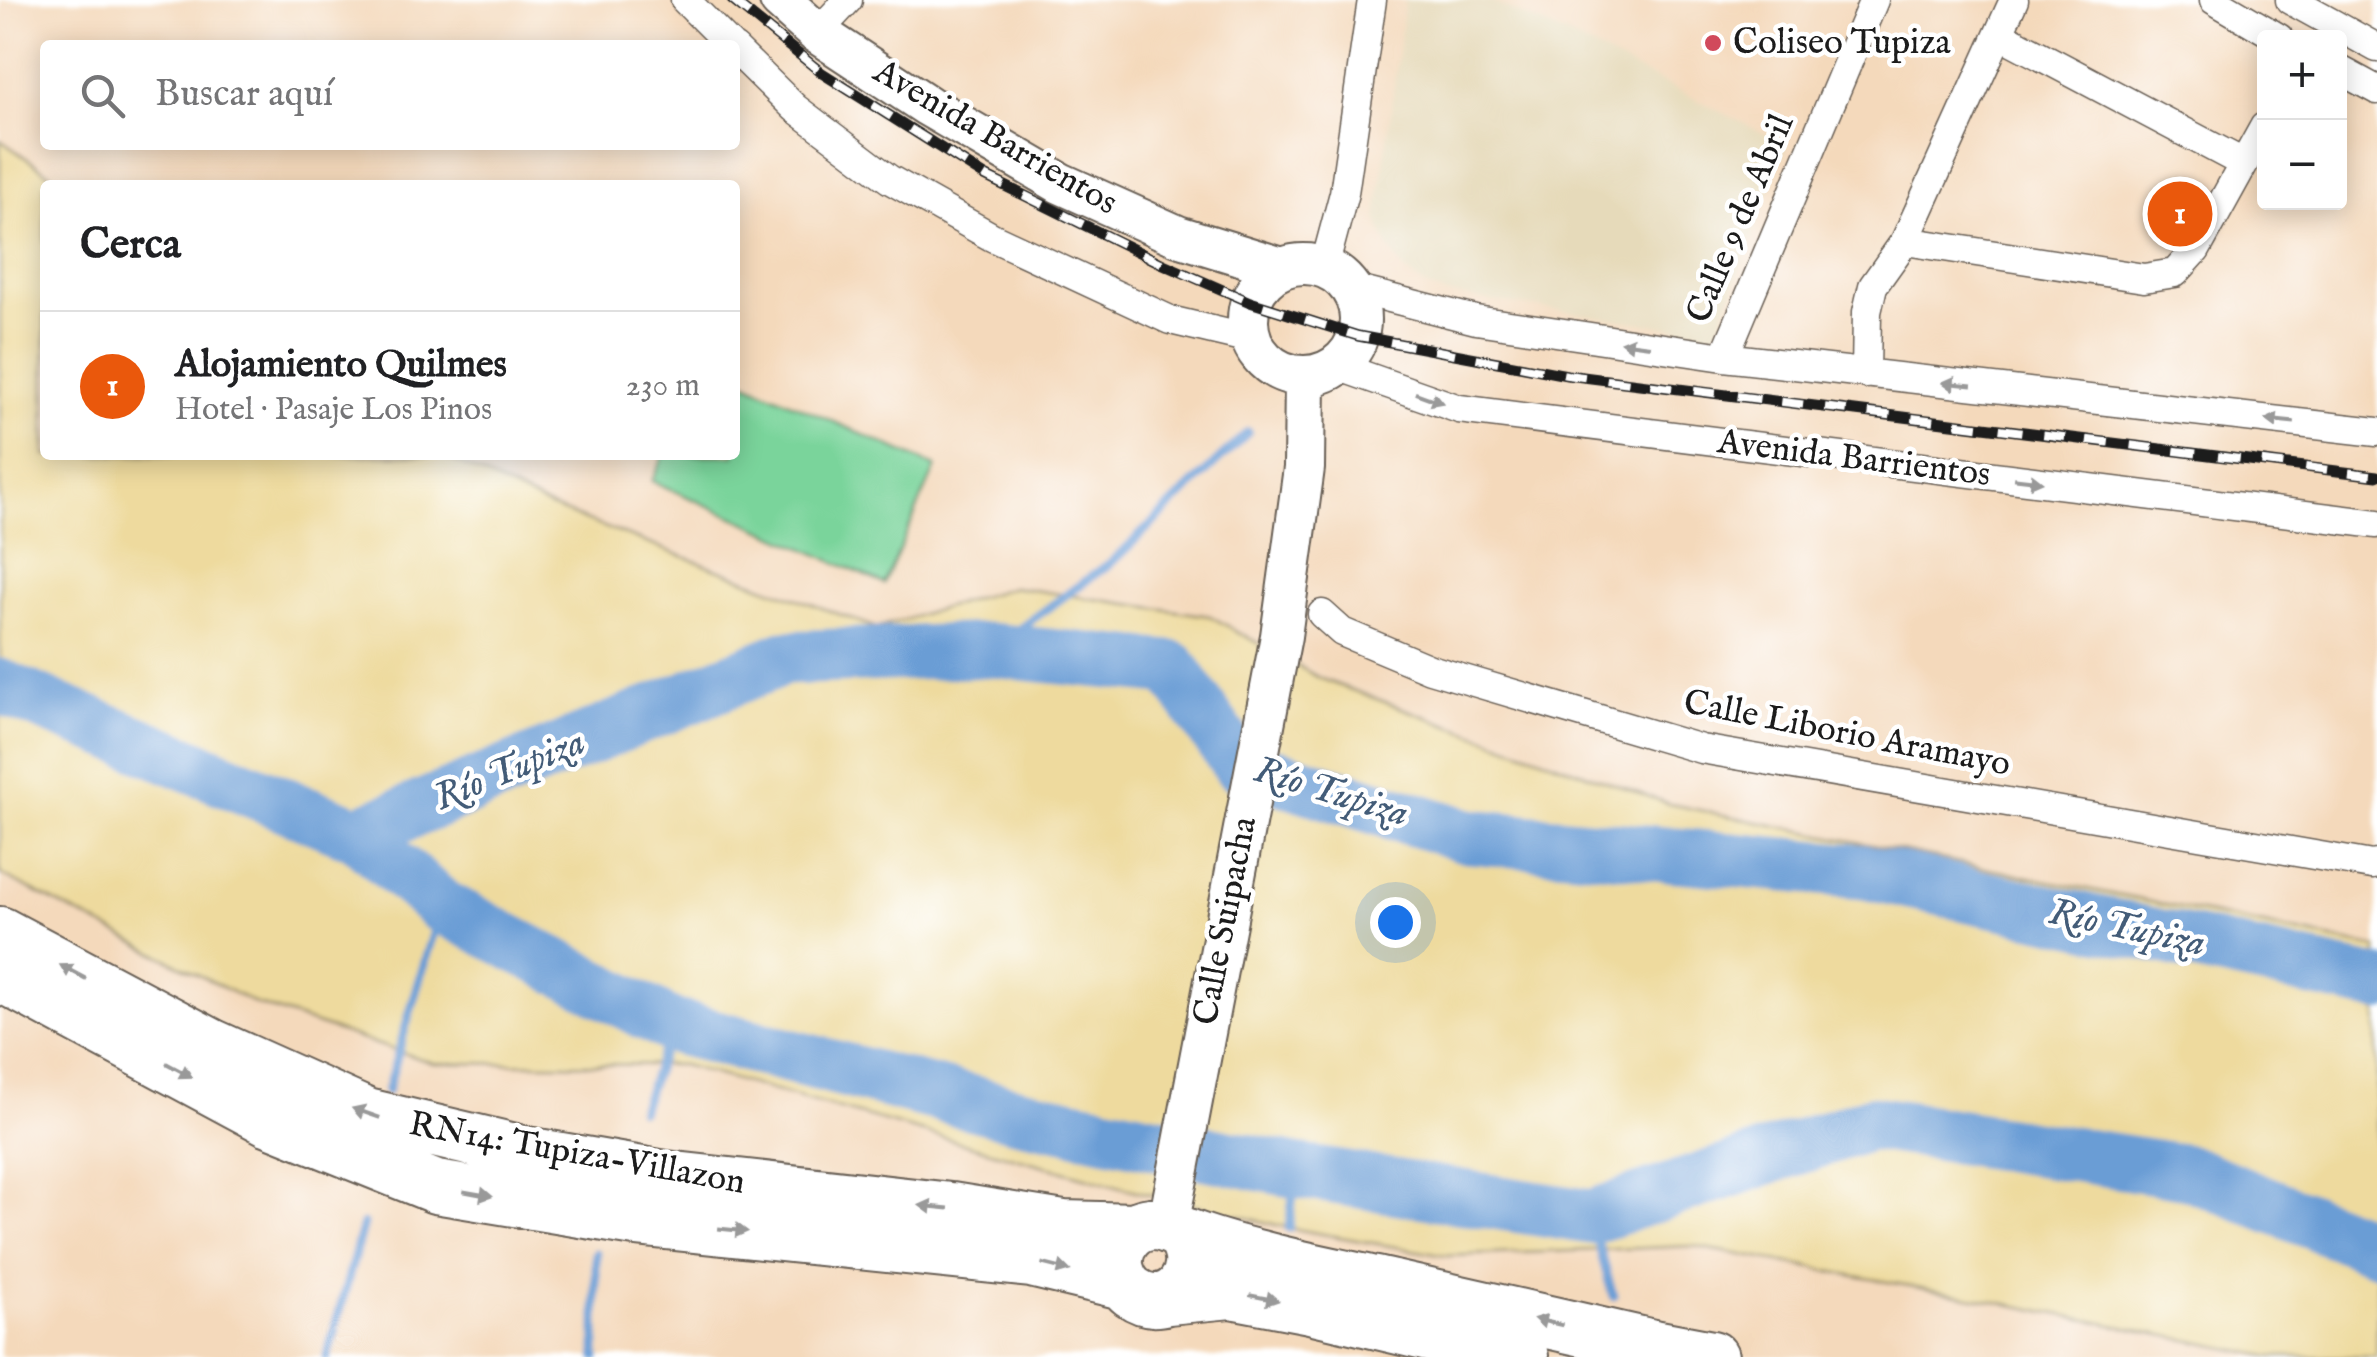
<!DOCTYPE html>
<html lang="es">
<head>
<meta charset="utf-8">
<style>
	body { margin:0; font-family:"IM FELL English",serif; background:#f6f6f6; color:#202124 }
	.controls { position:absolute; right:30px; top:30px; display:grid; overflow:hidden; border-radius:10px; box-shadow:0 5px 25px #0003 }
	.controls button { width:90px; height:90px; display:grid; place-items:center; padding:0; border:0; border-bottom:2px solid #e0e0e0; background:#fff; color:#202124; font:50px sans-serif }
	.you { position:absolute; left:1395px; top:922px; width:35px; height:35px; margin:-25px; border:8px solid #fff; border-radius:50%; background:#1a73e8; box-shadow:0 0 0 15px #1a73e833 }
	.badge { display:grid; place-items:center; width:65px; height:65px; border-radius:50%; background:#ea580c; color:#fff; font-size:32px; font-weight:700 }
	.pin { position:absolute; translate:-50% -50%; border:5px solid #fff; box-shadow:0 2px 10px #0006 }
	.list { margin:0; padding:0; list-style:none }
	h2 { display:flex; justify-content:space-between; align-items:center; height:130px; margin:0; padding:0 40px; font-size:42px }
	h2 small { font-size:32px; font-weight:400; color:#757577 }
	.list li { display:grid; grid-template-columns:65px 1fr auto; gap:30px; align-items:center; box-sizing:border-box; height:150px; padding:0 40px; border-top:2px solid #e0e0e0 }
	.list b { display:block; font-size:38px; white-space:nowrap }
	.list p { margin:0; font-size:32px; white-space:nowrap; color:#757577 }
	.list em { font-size:32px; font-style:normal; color:#757577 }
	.icon { flex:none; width:55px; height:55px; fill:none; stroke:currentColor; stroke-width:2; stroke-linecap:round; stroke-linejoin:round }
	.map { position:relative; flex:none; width:2377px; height:1357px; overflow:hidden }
	.search { position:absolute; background:#fff; box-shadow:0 5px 25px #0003; left:40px; top:40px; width:700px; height:110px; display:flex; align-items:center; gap:25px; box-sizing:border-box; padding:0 35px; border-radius:10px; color:#757577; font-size:38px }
	.panel { position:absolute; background:#fff; box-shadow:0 5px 25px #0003; left:40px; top:180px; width:700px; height:280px; border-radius:10px }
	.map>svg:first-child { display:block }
	.built { fill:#e6daba }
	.green { fill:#7ad49b; stroke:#4b785c; stroke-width:2.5 }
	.sand { fill:#eeda9e; stroke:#857b5d; stroke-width:2.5 }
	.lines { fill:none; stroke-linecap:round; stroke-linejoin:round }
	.stream { stroke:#6a9dd5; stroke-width:9 }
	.river { stroke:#6a9dd5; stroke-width:55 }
	.street-casing { stroke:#685e54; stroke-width:31 }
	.secondary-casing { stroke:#685e54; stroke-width:44 }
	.highway-casing { stroke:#685e54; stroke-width:56 }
	.street { stroke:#fff; stroke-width:28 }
	.secondary { stroke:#fff; stroke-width:40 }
	.highway { stroke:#fff; stroke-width:52 }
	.rail-casing { stroke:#1c1c1c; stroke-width:11 }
	.rail { stroke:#fff; stroke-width:8; stroke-dasharray:22; stroke-linecap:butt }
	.oneway { fill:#999 }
	.poi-dot { fill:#d1495b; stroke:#fff; stroke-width:4 }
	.labels { text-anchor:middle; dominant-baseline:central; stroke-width:9; stroke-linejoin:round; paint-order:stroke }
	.poi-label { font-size:35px; fill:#1c1c1c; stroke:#fff; text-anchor:start }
	.street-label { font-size:35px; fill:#1c1c1c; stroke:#fff }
	.water-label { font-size:38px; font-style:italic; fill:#435c78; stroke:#fff }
</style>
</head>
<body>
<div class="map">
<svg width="2377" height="1357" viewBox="0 0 2377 1357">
	<rect width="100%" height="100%" fill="#fff"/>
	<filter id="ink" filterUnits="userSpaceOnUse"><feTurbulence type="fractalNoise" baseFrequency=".01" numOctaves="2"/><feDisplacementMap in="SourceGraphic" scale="20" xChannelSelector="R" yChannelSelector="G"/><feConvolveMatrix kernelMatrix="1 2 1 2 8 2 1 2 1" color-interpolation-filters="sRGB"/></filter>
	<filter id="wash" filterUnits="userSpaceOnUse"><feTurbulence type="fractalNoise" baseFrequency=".0048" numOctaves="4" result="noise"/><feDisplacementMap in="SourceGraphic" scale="40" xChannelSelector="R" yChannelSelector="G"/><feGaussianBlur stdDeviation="2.25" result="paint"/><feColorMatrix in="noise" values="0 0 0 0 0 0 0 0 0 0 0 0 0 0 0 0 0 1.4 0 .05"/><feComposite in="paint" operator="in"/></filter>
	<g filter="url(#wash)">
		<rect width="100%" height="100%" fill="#f4d9bb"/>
		<path class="built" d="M1405 0H1487L1573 38 1787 145 1716 334 1446 294 1425 286 1404 270 1388 247 1377 218Z"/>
		<path class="green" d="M735 378 936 467 884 584 652 481 664 455H735Z"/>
		<path class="sand" d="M0 140 66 185H45V455H442L550 507 876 628 1013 587 1210 616 1321 679 1670 804 2377 948V1357H2272L2002 1303 1693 1246 1446 1256 1289 1228 1128 1189 682 1065 433 1063 256 1004 0 874Z"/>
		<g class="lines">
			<path class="stream" d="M990 650 1113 561 1248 432
				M387 1091 441 906
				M641 1110 672 1026
				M1591 1217 1613 1296
				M1289 1228 1296 1171
				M596 1253V1357
				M327 1357 363 1224"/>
			<path class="river" d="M0 686 357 834 784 658 990 650 1172 668 1238 764 1468 836 1864 872 2377 984
				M357 834 441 906 672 1026 1020 1115 1296 1171 1591 1217 1871 1123 2188 1172 2377 1248"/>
		</g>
	</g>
	<g filter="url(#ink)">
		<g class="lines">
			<g class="street-casing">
				<path id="street" d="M685 0 730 45
					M2214 0 2279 38
					M2290 0 2377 48
					M817 33 848 0
					M1999 34 2243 163
					M735 49 795 108 889 179 992 237 1170 320 1250 339
					M2340 70 2377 90
					M1905 241 2144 278 2175 273 2196 250 2264 127
					M1324 268 1344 193 1372 0
					M1350 288 1476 320 1724 357 2377 432
					M1724 357 1874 0
					M1337 366 1459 409 2377 524
					M1866 374 1867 312 1873 286 1905 241 2014 0
					M1322 614 1342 632 1430 669 1701 749 2372 865 2377 864"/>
			</g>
			<g class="secondary-casing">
				<path id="secondary" d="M780 0 817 33 928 106 1060 183 1178 236 1282 268
					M1248 320a56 56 0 1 1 112 0a56 56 0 1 1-112 0Z
					M1168 1226 1281 636 1304 468 1305 377"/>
			</g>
			<g class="highway-casing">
				<path id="highway" d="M0 933 211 1045 367 1115 527 1153 666 1177 951 1209 1063 1227 1135 1229
					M0 975 270 1120 436 1187 636 1220 1031 1261 1123 1283
					M1182 1234C1210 1273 1169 1319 1132 1292 1124 1286 1119 1276 1117 1266 1115 1245 1130 1226 1151 1224 1166 1223 1174 1231 1187 1235 1210 1244 1236 1251 1260 1257 1304 1269 1349 1277 1394 1287 1481 1307 1568 1327 1654 1346L1712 1357
					M1168 1298 1231 1292 1310 1307 1522 1357"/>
			</g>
			<use href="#street" class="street"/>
			<use href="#secondary" class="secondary"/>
			<use href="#highway" class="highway"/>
			<g class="rail-casing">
				<path id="rail" d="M732 0 822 73 985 176 1161 263 1250 302 1358 336 1567 375 2377 476"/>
			</g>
			<use href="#rail" class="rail"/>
		</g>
		<defs><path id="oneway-solid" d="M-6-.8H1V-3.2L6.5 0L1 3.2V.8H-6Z" transform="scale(2.5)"/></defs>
		<g class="oneway">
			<use href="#oneway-solid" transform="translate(1635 344) rotate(-172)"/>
			<use href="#oneway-solid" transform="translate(1957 384) rotate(-174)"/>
			<use href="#oneway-solid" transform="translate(1429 398) rotate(20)"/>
			<use href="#oneway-solid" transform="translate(2280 421) rotate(-174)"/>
			<use href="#oneway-solid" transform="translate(2028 480) rotate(7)"/>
			<use href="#oneway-solid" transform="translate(73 972) rotate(-152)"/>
			<use href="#oneway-solid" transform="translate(179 1070) rotate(28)"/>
			<use href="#oneway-solid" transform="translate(366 1113) rotate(-161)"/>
			<use href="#oneway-solid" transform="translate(478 1194) rotate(10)"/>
			<use href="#oneway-solid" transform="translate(934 1207) rotate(-174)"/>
			<use href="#oneway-solid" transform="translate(733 1230) rotate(6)"/>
			<use href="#oneway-solid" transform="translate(1056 1267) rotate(14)"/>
			<use href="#oneway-solid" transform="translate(1264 1298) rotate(11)"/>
			<use href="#oneway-solid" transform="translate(1548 1322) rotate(-167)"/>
		</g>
	</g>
	<circle class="poi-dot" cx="1713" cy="43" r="10"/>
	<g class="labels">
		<g class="poi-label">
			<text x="1733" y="43">Coliseo Tupiza</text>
		</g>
		<g class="street-label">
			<text transform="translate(995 138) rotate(30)">Avenida Barrientos</text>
			<text transform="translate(1741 219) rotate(-67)">Calle 9 de Abril</text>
			<text transform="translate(1854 459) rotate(7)">Avenida Barrientos</text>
			<text transform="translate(1847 734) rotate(11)">Calle Liborio Aramayo</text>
			<text transform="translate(1226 921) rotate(-79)">Calle Suipacha</text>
			<text transform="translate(577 1154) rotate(10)">RN14: Tupiza-Villazon</text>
		</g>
		<g class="water-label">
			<text transform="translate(510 771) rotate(-22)">Río Tupiza</text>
			<text transform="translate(1331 793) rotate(17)">Río Tupiza</text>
			<text transform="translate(2127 929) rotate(12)">Río Tupiza</text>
		</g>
	</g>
</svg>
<div class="controls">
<button>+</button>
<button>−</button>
</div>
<div class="you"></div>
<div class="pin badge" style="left:2180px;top:214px">1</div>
<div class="search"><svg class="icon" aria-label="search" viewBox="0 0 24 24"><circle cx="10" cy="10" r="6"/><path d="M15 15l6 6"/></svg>Buscar aquí</div>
<section class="panel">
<h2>Cerca<small></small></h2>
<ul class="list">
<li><span class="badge">1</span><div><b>Alojamiento Quilmes</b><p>Hotel · Pasaje Los Pinos</p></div><em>230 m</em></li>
</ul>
</section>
</div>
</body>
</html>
